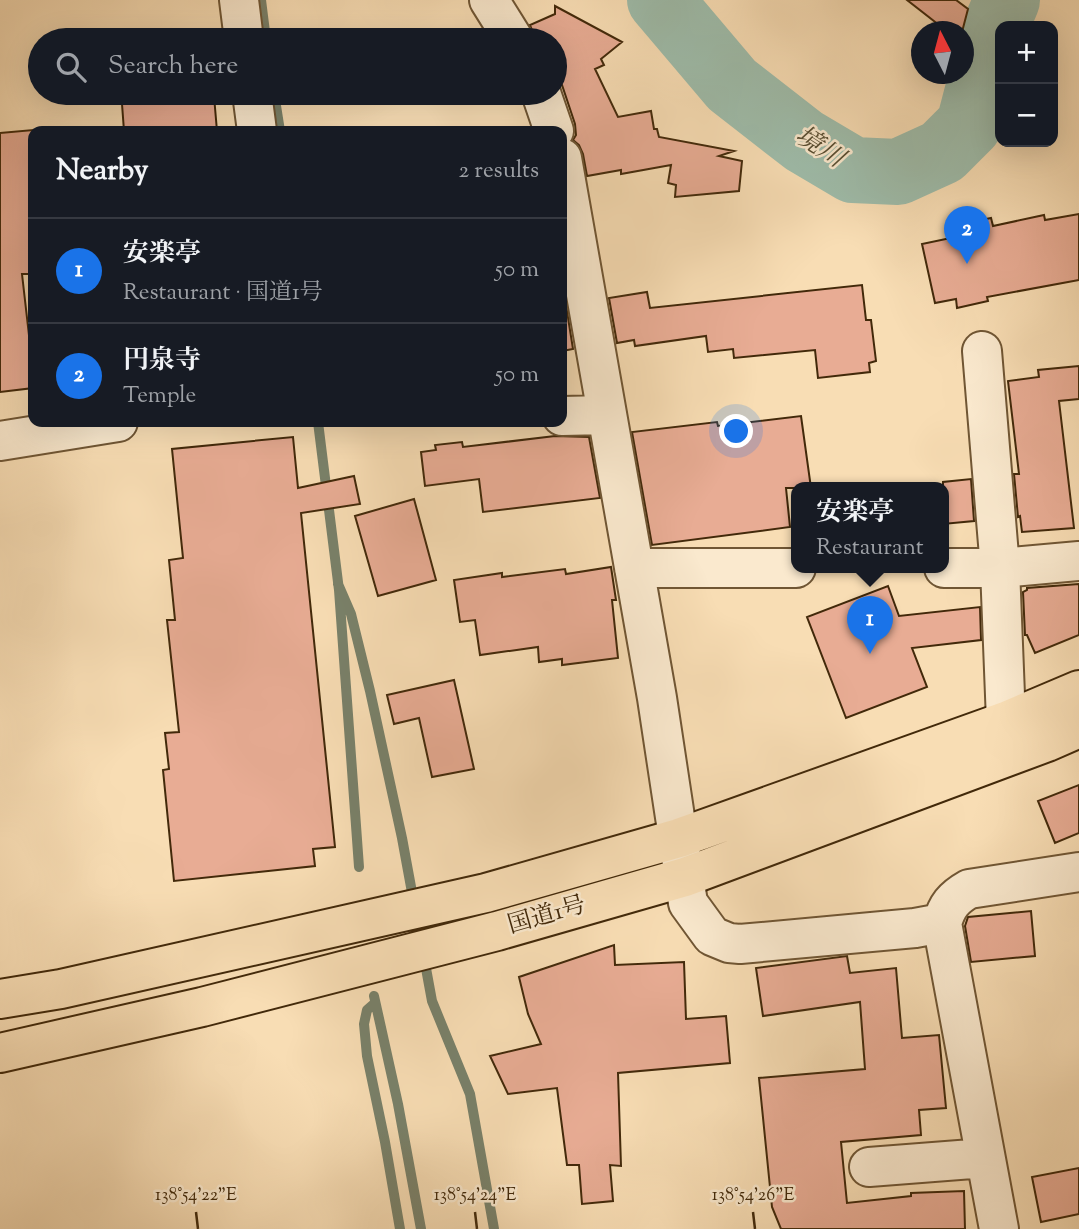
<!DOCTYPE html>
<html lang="en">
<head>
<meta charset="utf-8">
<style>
	body { margin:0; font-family:"Sorts Mill Goudy","Noto Serif JP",serif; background:#20242c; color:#f1f3f6 }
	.controls { position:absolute; right:21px; top:21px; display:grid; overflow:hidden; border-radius:14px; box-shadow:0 7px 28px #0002 }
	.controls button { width:63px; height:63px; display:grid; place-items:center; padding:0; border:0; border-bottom:2px solid #363941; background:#171b24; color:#f1f3f6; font:35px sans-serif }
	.compass { position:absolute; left:911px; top:21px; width:63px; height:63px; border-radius:50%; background:#171b24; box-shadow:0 7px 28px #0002; rotate:354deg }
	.you { position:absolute; left:737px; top:432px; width:24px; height:24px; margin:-18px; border:5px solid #fff; border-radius:50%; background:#1a73e8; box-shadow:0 0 0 10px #1a73e833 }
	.badge { display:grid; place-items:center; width:46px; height:46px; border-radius:50%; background:#1a73e8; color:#fff; font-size:23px; font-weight:700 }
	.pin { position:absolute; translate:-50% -58px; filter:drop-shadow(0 2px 4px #0008) }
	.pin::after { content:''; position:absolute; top:37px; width:24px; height:21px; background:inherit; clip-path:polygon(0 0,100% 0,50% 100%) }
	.popup { position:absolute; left:791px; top:482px; width:158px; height:91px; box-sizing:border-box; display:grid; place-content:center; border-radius:14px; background:#171b24; filter:drop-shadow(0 2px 5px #0005); font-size:23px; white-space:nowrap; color:#9ea1a6 }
	.popup b { font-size:26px; color:#f1f3f6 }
	.popup::after { content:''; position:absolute; left:50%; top:100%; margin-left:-14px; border:14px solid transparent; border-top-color:#171b24 }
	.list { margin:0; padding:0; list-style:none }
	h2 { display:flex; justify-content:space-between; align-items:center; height:91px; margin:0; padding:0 28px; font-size:30px }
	h2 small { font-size:23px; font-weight:400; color:#9ea1a6 }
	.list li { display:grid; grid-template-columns:46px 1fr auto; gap:21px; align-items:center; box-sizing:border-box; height:105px; padding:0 28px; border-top:2px solid #363941 }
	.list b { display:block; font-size:26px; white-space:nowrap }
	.list p { margin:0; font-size:23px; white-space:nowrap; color:#9ea1a6 }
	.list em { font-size:23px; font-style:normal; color:#9ea1a6 }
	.icon { flex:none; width:38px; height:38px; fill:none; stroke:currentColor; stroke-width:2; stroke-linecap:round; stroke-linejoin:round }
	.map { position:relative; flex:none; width:1079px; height:1229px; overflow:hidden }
	.search { position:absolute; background:#171b24; box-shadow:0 7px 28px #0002; left:28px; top:28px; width:539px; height:77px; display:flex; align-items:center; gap:18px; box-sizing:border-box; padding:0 24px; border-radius:38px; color:#9ea1a6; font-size:26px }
	.panel { position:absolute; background:#171b24; box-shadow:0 7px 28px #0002; left:28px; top:126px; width:539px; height:301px; border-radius:14px }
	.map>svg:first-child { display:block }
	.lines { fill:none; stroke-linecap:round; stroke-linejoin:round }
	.stream { stroke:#79816a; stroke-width:10 }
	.river { stroke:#9ebcaa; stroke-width:66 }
	.building { fill:#e8ac94; stroke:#42290a; stroke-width:2 }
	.minor-casing { stroke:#705634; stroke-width:42 }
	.highway-casing { stroke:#42290a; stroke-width:42 }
	.minor { stroke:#fae9ce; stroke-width:38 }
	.highway { stroke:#f8ddb4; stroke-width:38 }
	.ticks { fill:none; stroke:#42290a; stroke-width:2.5 }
	.labels { text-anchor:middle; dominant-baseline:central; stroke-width:5; stroke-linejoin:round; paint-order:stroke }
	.street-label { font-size:24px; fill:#42290a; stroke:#fae9ce }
	.water-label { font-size:26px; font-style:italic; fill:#594e32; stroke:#fae9ce }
	.ticks-label { font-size:18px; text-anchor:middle; fill:#42290a; stroke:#fae9ce; stroke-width:5; stroke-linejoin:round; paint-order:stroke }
</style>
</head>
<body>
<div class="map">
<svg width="1079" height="1229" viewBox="0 0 1079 1229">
	<rect width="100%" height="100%" fill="#f8ddb4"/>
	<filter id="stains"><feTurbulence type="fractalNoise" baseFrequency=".00286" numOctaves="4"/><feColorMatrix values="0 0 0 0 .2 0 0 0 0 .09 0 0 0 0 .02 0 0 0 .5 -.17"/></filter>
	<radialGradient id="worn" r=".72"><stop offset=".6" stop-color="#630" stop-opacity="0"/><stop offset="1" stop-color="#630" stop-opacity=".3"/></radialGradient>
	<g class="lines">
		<path class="stream" d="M261 0 266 40
			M274 93 280 131
			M318 422 339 590 359 867
			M338 584 351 614 370 691 402 838 432 1001 470 1094 494 1229
			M374 996 398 1104 421 1229
			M375 1003 367 1010 364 1024 367 1056 385 1142 400 1229"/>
		<path class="river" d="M660 0 732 85 804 141 853 170 898 172 942 152 969 125 993 33 1007 0"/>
	</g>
	<path class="building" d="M907 0H956L968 9 962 32H948Z
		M555 6 622 42 601 59 604 65 595 69 618 117 651 111 654 129H657L659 137 734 151 719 156 742 161 739 191 675 197 676 185 668 183 671 165 621 174V170L587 176 583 154 579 145 573 140 576 135 575 124 562 85 555 76V40H536L530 25 555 14Z
		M214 96 217 131H124L122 104Z
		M33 130V274H22L30 344H33V388L0 392V133Z
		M1079 214V280L987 297 988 301 957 308 956 299 935 303 922 244 965 235 963 224 991 218 993 226 1044 215 1045 220Z
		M862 285 866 320H871L876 361 869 363 870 372 818 378 815 350 734 358 733 349 708 352 706 336 635 346 634 340 617 343 609 298 647 292 650 308Z
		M562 305H566L573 349 562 351Z
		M1079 366V399L1059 401 1074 528 1022 532 1020 516 1018 517 1014 474H1019L1008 381 1039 377 1038 370Z
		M801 416 811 488H786L790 527 652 545 632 432 717 422 718 426Z
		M555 436 589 437 600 498 483 512 479 479 425 486 421 452 436 450 435 445 462 442 463 447Z
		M293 437 298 488 354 476 360 504 301 513 335 847 313 849 315 866 174 881 163 770 169 769 165 733 179 732 167 620H175L169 560 183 558 172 449Z
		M971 479 974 521 943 524V482Z
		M414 499 436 580 378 596 355 516Z
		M611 567 616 600H612L618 658 562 665V659L539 662 538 647 480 655 475 620 460 622 454 580 502 573V577L565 569 566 574Z
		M1079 584V635L1035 653 1027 635H1025L1023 592 1027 590V588Z
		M888 586 899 616 980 607 981 640 912 648 927 687 846 718 807 617Z
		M454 680 474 769 432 777 419 718 394 724 387 695Z
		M1079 785V833L1055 843 1038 801Z
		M1031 911 1035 956 971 962 965 926 968 917Z
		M614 945 615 965 684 962 686 1019 726 1016 730 1063 618 1073 621 1166 610 1165 613 1201 582 1204 579 1165H567L557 1088 508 1094 490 1056 541 1044 528 1014 519 977Z
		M847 956 850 973 896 968 902 1038 939 1035 946 1108 919 1110 921 1135 841 1142 847 1203 911 1196V1193L964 1191 965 1229H781L772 1207 759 1078 865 1069 860 1002 763 1016 756 968Z
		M1079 1168V1214L1041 1222 1032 1177Z"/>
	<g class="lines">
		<g class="minor-casing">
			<path id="minor" d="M239 0 244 40
				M489 0 514 40
				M252 93 257 131
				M541 93 554 131
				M562 158 657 698 688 903 712 936 729 943 740 944 915 928 942 923 999 1229
				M982 351 1000 568 1006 721
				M562 416 607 415
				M0 441 118 422
				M634 568H796
				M944 568H1000L1079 561
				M942 923C947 906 953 898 969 889L1079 872
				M869 1167 985 1158"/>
		</g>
		<g class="highway-casing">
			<path id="highway" d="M0 999 61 989 486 893 679 838 1006 721 1079 690
				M0 1053 202 1007 497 931 685 877 1047 742 1079 728"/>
		</g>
		<use href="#minor" class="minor"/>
		<use href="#highway" class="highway"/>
	</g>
	<path class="ticks" d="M196 1212 198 1229M475 1212 477 1229M753 1212 755 1229"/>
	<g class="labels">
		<g class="street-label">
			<text transform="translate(547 916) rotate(-16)">国道1号</text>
		</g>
		<g class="water-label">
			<text transform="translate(819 148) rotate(33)">境川</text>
		</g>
	</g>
	<g class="ticks-label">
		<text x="196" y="1200">138°54'22"E</text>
		<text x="475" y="1200">138°54'24"E</text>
		<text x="753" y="1200">138°54'26"E</text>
	</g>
	<rect width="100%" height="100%" filter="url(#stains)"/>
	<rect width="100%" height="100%" fill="url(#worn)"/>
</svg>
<div class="controls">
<button>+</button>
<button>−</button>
</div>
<svg class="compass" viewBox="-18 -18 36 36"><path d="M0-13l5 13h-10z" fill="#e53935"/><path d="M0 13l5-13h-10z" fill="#9ea1a6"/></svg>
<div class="you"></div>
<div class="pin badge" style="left:870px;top:654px">1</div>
<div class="popup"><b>安楽亭</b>Restaurant</div>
<div class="pin badge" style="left:967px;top:264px">2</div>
<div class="search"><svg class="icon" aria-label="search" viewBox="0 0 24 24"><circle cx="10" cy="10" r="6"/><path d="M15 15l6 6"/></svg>Search here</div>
<section class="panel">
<h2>Nearby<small>2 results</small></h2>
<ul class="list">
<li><span class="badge">1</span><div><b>安楽亭</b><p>Restaurant · 国道1号</p></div><em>50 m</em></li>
<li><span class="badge">2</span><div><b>円泉寺</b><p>Temple</p></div><em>50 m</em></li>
</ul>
</section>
</div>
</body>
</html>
